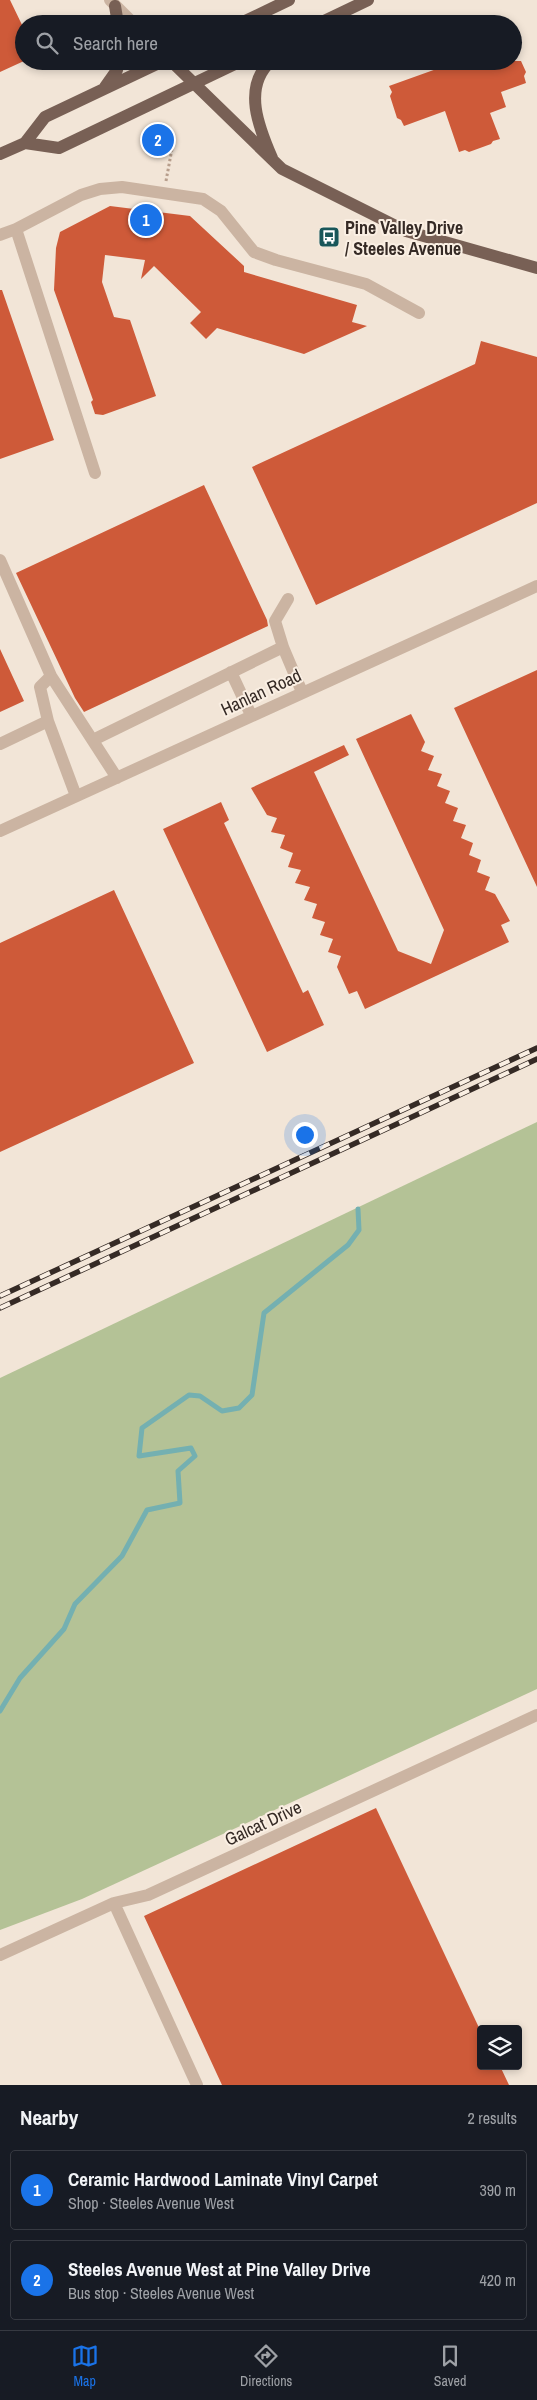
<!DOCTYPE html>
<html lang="en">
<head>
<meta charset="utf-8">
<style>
	body { margin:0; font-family:"Archivo Narrow",sans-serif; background:#242831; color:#f1f3f6 }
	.controls { position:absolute; right:15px; bottom:15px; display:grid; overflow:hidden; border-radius:5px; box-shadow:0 2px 8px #0003 }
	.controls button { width:45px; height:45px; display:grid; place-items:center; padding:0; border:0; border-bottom:1px solid #363941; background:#171b24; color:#f1f3f6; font:25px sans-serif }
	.you { position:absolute; left:304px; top:1134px; width:18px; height:18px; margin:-12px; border:4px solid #fff; border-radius:50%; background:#1a73e8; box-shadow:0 0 0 8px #1a73e833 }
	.badge { display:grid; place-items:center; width:32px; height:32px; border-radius:50%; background:#1a73e8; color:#fff; font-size:16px; font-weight:700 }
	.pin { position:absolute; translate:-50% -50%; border:2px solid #fff; box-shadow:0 1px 5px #0006 }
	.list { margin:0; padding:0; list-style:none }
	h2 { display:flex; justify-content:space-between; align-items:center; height:65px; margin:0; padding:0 20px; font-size:21px }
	h2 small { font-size:16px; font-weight:400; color:#9ea1a6 }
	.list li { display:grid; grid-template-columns:32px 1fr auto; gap:15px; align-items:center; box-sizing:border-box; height:80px; margin:0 10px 10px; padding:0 10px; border:1px solid #363941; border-radius:5px }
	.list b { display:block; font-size:19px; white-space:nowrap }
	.list p { margin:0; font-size:16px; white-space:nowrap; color:#9ea1a6 }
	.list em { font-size:16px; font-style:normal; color:#9ea1a6 }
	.icon { flex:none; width:28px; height:28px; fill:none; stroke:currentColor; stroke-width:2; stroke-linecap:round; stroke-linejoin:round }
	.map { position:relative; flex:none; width:537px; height:2085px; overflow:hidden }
	.search { position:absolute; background:#171b24; box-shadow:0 2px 8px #0003; left:15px; right:15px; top:15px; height:55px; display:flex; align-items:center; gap:12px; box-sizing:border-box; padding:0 18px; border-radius:28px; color:#9ea1a6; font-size:19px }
	.sheet { height:245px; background:#171b24 }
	nav { display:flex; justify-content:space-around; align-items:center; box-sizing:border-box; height:70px; border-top:1px solid #363941; background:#171b24; font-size:14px; color:#9ea1a6 }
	nav a { display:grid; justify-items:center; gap:2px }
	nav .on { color:#1a73e8 }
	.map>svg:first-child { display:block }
	.green { fill:#b4c296 }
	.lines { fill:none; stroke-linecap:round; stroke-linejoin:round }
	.stream { stroke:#74b0b1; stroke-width:5 }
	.building { fill:#ce5a39 }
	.path { stroke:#b79e8c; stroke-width:3; stroke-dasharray:2.5 2.5; stroke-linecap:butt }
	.minor { stroke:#cbb4a2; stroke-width:12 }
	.major { stroke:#786055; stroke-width:12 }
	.rail-casing { stroke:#352a25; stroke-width:5.5 }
	.rail { stroke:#faefe3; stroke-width:4; stroke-dasharray:11; stroke-linecap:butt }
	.labels { text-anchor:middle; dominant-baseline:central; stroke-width:4; stroke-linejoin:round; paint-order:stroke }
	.poi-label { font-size:18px; font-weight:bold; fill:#352a25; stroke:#faefe3; text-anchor:start }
	.street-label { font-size:18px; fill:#352a25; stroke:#faefe3 }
</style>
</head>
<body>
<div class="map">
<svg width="537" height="2085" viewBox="0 0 537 2085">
	<rect width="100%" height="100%" fill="#f2e5d7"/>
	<path class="green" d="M537 1122V1689L82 1899 0 1930V1378Z"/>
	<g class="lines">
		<path class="stream" d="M0 1711 20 1678 64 1629 75 1604 122 1556 147 1510 180 1503 178 1471 195 1456 191 1448 139 1456 142 1428 189 1395 200 1396 222 1411 239 1408 252 1395 264 1313 348 1245 359 1230 358 1209"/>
	</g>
	<path class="building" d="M0 0H10L24 29V61L0 72Z
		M444 61H521L526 72 524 76 526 83 501 92 506 107 490 113 500 139 493 141 491 144 469 152 465 150 459 152 445 111 404 126 401 120 397 118 390 96 392 92 389 86 442 67Z
		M110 206 190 216 244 266V272L357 305 352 322 367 326 304 354 217 328 206 339 190 323 201 312 154 266 141 279 145 260 105 255 102 282 114 317 130 320 156 396 103 415 95 414 91 402 93 400 54 290 56 248 60 232Z
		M0 290H2L54 440 0 459Z
		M481 341 537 357V503L316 605 252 467 475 364Z
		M204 485 267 620 268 626 84 712 75 698 16 573Z
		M0 649 24 701 0 712Z
		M537 670V887L454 708Z
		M411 714 425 742 421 751 434 756 428 770 442 774 437 786 450 791 445 803 458 808 453 821 466 825 461 838 473 843 469 855 481 860 477 872 490 877 485 890 495 894 510 921 501 925 509 942 365 1009 357 991 349 994 337 967 341 956 328 952 333 939 320 935 325 922 312 918 317 904 304 900 310 887 295 883 301 870 288 867 293 853 280 848 285 835 271 832 277 818 267 815 251 788 344 745 349 755 314 772 398 951 431 964 444 930 356 739Z
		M221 802 229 820 224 823 303 993 308 990 324 1025 267 1052 163 829Z
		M114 890 194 1063 0 1152V943Z
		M376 1808 481 2032V2066H500L509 2085H222L144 1916Z"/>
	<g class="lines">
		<path class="path" d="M166 181 174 138"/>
		<path class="minor" d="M110 0 134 24
			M16 229 81 195 100 189 122 187 203 199 221 211 254 252 276 260 366 284 419 313
			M0 235 16 229 95 473
			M0 560 51 676 117 778
			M283 647 275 621 288 599
			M231 672 251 715
			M48 721 40 687 51 676
			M93 740 283 647 302 692
			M0 744 48 721 76 796
			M0 831 537 586
			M114 1903 197 2085
			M0 1955 114 1903 148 1895 537 1715"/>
		<path class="major" d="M115 6 118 24
			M239 24 289 0
			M318 24 368 0
			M171 61 282 169 406 231 537 268
			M271 61C242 87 259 128 272 158
			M105 87 117 70 119 61
			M25 143 59 148 241 61
			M0 154 25 143 45 117 163 61"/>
		<g class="rail-casing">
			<path id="rail" d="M0 1296 537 1048
				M0 1308 537 1059"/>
		</g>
		<use href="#rail" class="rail"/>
	</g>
	<defs>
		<g id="bus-square" transform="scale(1.125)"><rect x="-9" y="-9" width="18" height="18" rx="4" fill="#185659" stroke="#faefe3"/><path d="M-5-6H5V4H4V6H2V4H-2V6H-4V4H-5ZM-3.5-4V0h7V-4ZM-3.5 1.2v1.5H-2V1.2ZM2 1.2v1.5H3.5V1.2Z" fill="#fff"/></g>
	</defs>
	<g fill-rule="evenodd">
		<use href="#bus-square" x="329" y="237"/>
	</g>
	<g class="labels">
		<g class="poi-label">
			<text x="345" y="227">Pine Valley Drive<tspan x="345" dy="21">/ Steeles Avenue</tspan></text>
		</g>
		<g class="street-label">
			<text transform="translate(261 692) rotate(-25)">Hanlan Road</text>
			<text transform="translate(263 1823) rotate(-25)">Galcat Drive</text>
		</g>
	</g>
</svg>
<div class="controls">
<button><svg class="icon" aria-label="layers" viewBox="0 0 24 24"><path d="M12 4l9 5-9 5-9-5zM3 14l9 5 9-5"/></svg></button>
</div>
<div class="you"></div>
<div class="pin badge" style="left:146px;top:220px">1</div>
<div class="pin badge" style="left:158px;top:140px">2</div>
<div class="search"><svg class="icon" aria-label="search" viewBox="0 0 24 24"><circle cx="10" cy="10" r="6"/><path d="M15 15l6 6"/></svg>Search here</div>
</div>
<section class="sheet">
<h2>Nearby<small>2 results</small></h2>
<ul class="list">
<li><span class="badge">1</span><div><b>Ceramic Hardwood Laminate Vinyl Carpet</b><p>Shop · Steeles Avenue West</p></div><em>390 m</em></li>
<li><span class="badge">2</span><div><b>Steeles Avenue West at Pine Valley Drive</b><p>Bus stop · Steeles Avenue West</p></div><em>420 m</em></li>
</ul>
</section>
<nav>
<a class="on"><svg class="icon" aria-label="map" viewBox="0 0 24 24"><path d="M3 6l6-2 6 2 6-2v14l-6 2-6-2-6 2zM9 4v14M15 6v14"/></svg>Map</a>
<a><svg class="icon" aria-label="directions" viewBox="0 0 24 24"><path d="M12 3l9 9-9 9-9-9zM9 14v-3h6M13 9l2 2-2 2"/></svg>Directions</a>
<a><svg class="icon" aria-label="saved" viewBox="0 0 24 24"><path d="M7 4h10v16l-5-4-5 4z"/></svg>Saved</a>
</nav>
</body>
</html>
